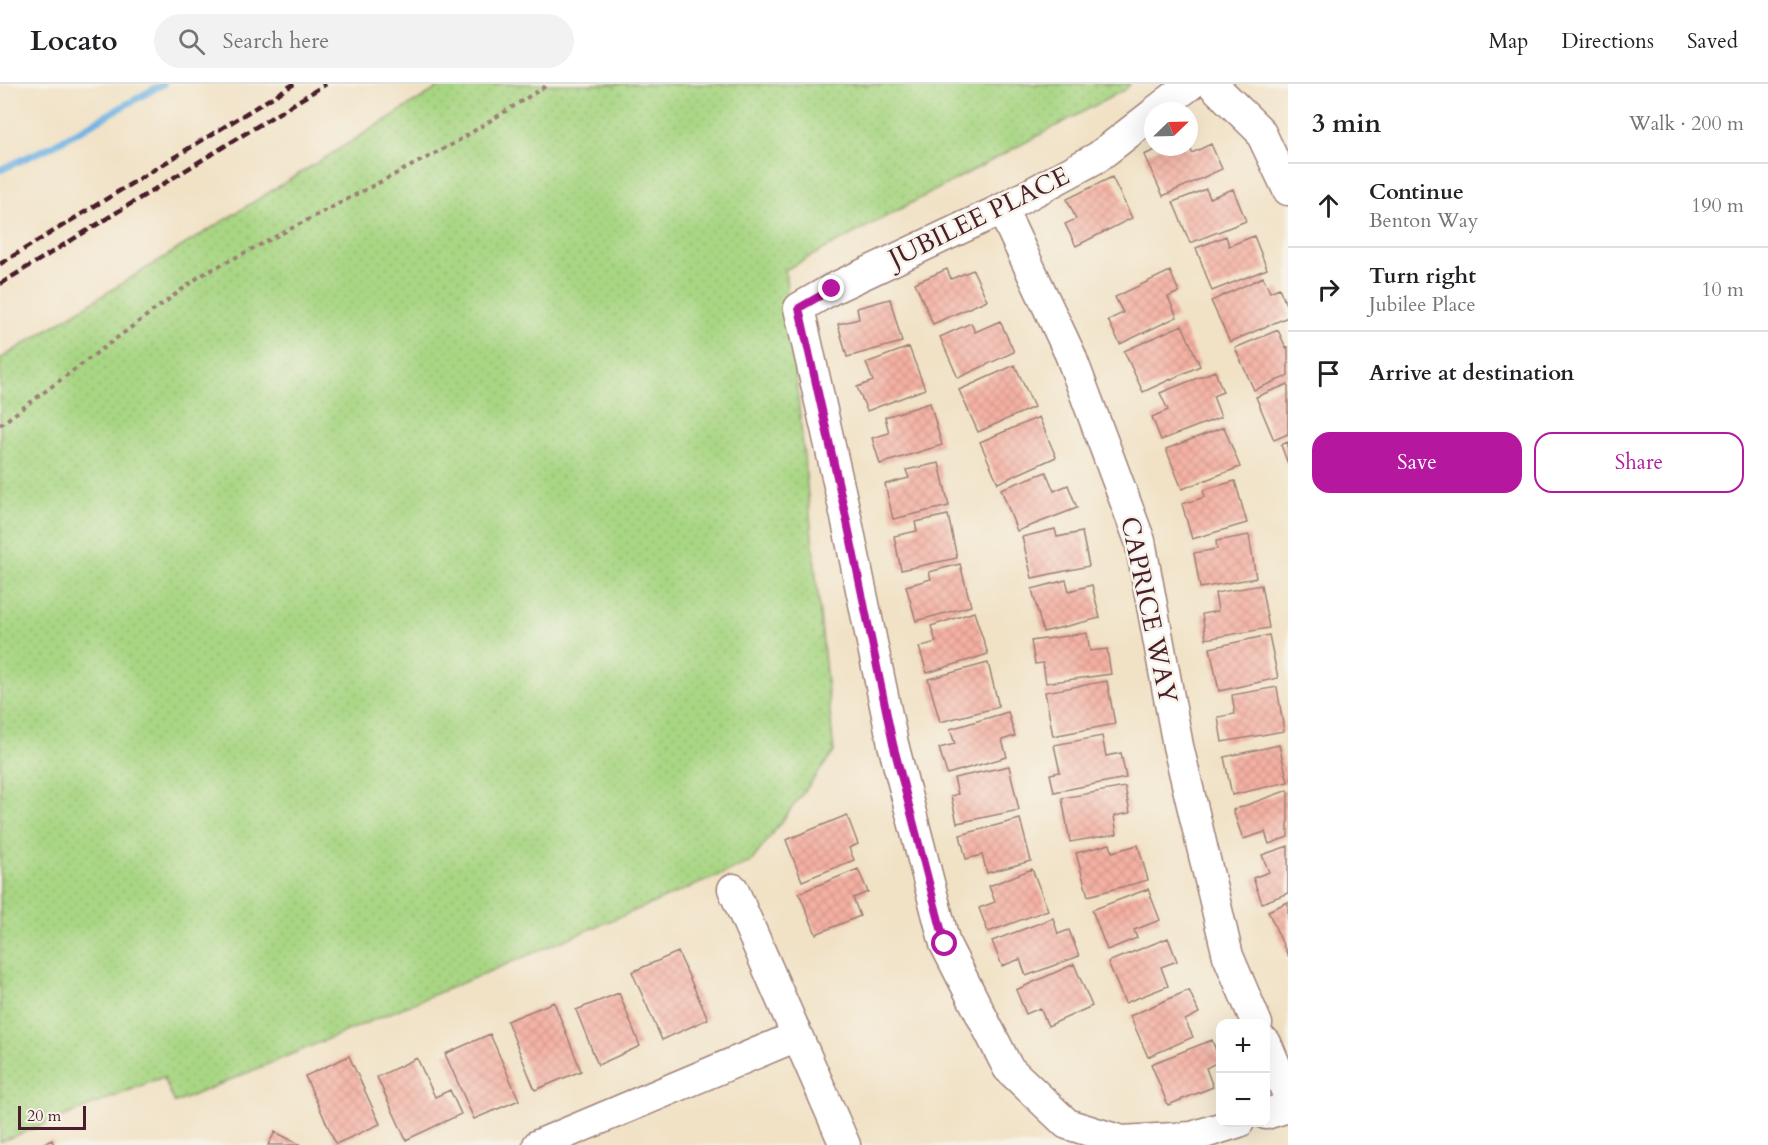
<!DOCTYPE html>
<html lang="en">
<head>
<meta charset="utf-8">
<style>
	body { margin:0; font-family:Cardo,serif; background:#f2f2f2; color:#202124 }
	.controls { position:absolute; right:18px; bottom:18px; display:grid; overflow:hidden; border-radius:12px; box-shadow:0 6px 24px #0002 }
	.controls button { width:54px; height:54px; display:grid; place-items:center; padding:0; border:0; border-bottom:2px solid #e0e0e0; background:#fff; color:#202124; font:30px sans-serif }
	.compass { position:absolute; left:1144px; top:18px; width:54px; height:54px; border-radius:50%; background:#fff; box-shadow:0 6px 24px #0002; rotate:67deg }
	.scale { position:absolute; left:18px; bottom:15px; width:68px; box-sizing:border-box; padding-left:6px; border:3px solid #4a1f2b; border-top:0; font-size:16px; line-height:21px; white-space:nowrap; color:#4a1f2b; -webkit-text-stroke:4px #f7f3e8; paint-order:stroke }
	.stop { position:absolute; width:18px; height:18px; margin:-14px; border:4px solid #b5179e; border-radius:50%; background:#fff }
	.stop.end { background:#b5179e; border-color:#fff; box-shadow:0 2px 6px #0008 }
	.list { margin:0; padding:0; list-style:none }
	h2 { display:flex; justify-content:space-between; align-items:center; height:78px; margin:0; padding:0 24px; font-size:26px }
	h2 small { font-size:20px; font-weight:400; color:#757577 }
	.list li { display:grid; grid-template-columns:39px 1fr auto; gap:18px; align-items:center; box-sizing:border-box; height:84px; padding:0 24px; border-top:2px solid #e0e0e0 }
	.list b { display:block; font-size:22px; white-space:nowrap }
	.list p { margin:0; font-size:20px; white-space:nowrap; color:#757577 }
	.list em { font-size:20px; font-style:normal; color:#757577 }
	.actions { display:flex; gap:12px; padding:18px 24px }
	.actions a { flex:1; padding:14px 0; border:2px solid #b5179e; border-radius:18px; text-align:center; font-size:21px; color:#b5179e }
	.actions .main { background:#b5179e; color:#fff }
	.icon { flex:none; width:33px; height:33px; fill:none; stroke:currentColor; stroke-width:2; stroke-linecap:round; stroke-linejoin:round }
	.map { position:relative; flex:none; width:1288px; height:1061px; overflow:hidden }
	header { display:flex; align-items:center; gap:36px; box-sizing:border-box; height:84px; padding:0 30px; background:#fff; border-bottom:2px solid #e0e0e0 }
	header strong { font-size:28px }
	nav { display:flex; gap:33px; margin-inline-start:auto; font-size:21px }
	.search { width:420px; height:54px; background:#f2f2f2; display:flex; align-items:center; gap:15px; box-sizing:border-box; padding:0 21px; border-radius:33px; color:#757577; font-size:22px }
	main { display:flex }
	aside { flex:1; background:#fff }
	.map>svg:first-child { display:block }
	.green { fill:url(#green-dots); stroke:#797a57; stroke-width:1.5 }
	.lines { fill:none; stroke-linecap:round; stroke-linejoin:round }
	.stream { stroke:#6eb2e3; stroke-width:7 }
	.building { fill:url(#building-cross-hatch) }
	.minor-casing { stroke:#9e8078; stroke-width:33 }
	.path { stroke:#9e8078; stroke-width:4; stroke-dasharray:4.5 4.5; stroke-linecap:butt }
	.minor { stroke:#fff; stroke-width:30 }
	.rail { stroke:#4a1f2b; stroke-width:4.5; stroke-dasharray:9 4.5; stroke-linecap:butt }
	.route { stroke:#b5179e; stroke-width:8 }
	.labels { text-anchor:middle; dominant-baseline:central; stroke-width:5; stroke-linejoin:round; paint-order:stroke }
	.street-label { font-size:26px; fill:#4a1f2b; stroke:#f7f3e8 }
</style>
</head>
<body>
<header>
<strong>Locato</strong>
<div class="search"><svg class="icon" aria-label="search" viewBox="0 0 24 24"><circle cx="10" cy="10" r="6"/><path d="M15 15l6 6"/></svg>Search here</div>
<nav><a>Map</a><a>Directions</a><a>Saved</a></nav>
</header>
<main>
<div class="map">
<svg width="1288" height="1061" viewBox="0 0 1288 1061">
	<defs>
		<pattern id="green-dots" width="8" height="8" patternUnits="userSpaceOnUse" patternTransform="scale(1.5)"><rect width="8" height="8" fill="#a8d683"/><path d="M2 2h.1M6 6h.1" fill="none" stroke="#92b771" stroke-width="1.8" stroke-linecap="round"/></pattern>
		<pattern id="building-cross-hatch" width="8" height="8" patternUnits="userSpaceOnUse" patternTransform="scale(1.5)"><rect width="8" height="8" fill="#f4b0a2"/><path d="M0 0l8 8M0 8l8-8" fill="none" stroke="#d3978c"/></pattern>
	</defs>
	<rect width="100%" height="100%" fill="#f7f3e8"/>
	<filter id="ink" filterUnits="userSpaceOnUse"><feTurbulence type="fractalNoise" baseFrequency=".0167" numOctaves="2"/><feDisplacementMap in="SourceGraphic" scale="12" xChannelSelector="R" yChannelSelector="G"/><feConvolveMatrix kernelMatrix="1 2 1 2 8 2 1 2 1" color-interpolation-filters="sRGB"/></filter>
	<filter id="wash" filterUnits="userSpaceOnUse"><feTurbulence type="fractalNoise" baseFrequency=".008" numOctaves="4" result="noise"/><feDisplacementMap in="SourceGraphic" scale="24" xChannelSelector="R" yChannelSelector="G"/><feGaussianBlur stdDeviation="1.35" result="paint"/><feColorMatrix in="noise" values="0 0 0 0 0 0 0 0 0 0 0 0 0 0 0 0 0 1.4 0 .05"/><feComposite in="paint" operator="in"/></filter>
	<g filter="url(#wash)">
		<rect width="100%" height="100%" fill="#f1e2c6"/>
		<path class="green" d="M444 0H1130L1126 5 785 186 834 668 751 778 175 1019 163 993 0 1058V275Z"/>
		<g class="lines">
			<path class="stream" d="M0 86 52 62 163 0"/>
		</g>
		<g id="blocks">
			<path class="building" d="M1211 60 1222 85 1163 112 1144 71 1162 63H1190L1192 69Z
				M1112 93 1132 134 1076 162 1065 140 1076 135 1067 115Z
				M1206 105 1210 114 1233 105 1246 137 1190 159 1173 118Z
				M1226 152 1229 162 1254 152 1267 185 1212 207 1196 164Z
				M947 185 951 195 973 186 987 216 933 240 915 199Z
				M1170 187 1179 208 1168 213 1177 233 1120 260 1108 236 1123 229 1115 213Z
				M1263 193 1270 208 1279 204 1288 225V233L1230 258 1211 217Z
				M890 215 902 258 847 273 838 240 859 235 857 224Z
				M1000 237 1014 268 958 294 940 253 971 239 975 248Z
				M1182 241 1200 282 1143 308 1124 267Z
				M1278 246 1286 264 1288 263V292L1254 306 1235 264Z
				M909 263 925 305 867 327 857 303 873 297 866 279Z
				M1015 281 1034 323 978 348 959 306Z
				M1215 287 1223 308 1213 312 1221 333 1161 356 1152 333 1168 326 1160 309Z
				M1288 300V350L1274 356 1256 313Z
				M930 319 942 361 880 380 872 354 889 349 885 333Z
				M1039 333 1056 373 998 399 980 358Z
				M1224 343 1240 383 1182 405 1166 365Z
				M1288 358V380L1281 361Z
				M939 379 949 422 893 435 885 400 909 394 906 386Z
				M1046 388 1054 407 1068 401 1077 424 1017 447 1001 405Z
				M1235 397 1247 439 1192 455 1182 420 1205 413 1203 406Z
				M948 431 957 474 901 486 894 452 917 447 915 438Z
				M1055 445 1057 453 1082 448 1089 482 1032 494 1022 453Z
				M1249 451 1256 494 1200 504 1194 469 1217 465 1216 457Z
				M960 480 971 522 916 537 906 502 931 495 929 488Z
				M1066 496 1069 507 1092 501 1100 534 1043 548 1032 505Z
				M1261 501 1269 544 1206 555 1202 530 1218 527 1215 509Z
				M974 528 988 570 927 589 919 563 936 558 931 542Z
				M1087 549 1090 567 1107 565 1111 590 1046 599 1043 579 1035 580 1031 557Z
				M1269 551 1278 594 1219 607 1210 564Z
				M988 579 999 623 940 638 928 595Z
				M1107 597 1115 640 1053 652 1045 608Z
				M1277 603 1284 647 1222 658 1218 633 1235 630 1232 611Z
				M1008 628 1015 652 1002 656 1007 673 947 690 939 664 955 660 950 645Z
				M1102 652 1106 672 1121 669 1126 694 1054 708 1050 690 1060 688 1054 661Z
				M1279 661 1288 698 1232 711 1224 673Z
				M1009 682 1019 726 957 739 951 712 958 710 954 694Z
				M1125 703 1130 729 1114 732 1117 750 1070 758 1062 714Z
				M1288 706V753L1269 760 1265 748 1243 755 1233 726Z
				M847 731 858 760 849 764 854 776 802 797 786 756Z
				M1020 735 1031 777 987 789 982 771 966 775 960 751Z
				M1110 760 1112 768 1138 761 1148 796 1088 812 1076 769Z
				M1288 762V809L1262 819 1253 794 1269 788 1262 771Z
				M858 785 868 808 853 814 860 832 816 850 799 809Z
				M1032 785 1048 826 988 848 979 824 995 818 989 802Z
				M1148 805 1160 836 1134 846 1137 854 1107 866 1092 826Z
				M1288 818V872L1268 827Z
				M1053 834 1058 850 1069 846 1079 872 1026 892 1020 875 1002 882 992 857Z
				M1168 854 1177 877 1161 883 1168 902 1125 919 1108 878Z
				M678 868 708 935 662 956 632 888Z
				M1074 880 1092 922 1048 942 1040 924 1026 930 1016 906Z
				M1189 906 1199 929 1185 936 1193 953 1148 973 1130 932Z
				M619 909 640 962 598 981 576 926Z
				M554 918 581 987 535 1006 507 937Z
				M490 950 519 1016 474 1035 445 970Z
				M1212 956 1220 977 1206 984 1213 1003 1168 1021 1151 980Z
				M349 972 380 1040 336 1060 305 992Z
				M417 974 435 1013 450 1006 461 1030 406 1056 377 993Z
				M275 1048 301 1061H268Z
				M52 1056 54 1061H40Z"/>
		</g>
	</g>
	<g filter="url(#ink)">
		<use href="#blocks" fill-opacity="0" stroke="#9e8078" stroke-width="1.5"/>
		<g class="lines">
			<g class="minor-casing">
				<path id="minor" d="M1212 0 1260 47 1288 106
					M1156 27 1191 0
					M1153 30 1098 73 1002 125 832 205 799 224 846 433 893 660 945 860 1008 984 1067 1040 1122 1057 1192 1053 1239 1038
					M1002 125 1070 270 1140 457 1178 662 1228 872 1257 940
					M733 805 845 1061
					M1266 959 1288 1011
					M1266 1030 1288 1023
					M538 1061 797 952"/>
			</g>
			<path class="path" d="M0 341 200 192 453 60 549 0"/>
			<use href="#minor" class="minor"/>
			<path class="rail" d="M0 180 294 0
				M0 200 326 0"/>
		</g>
	</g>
	<g class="lines" filter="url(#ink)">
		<path class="route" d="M832 205 799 224 846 433 893 660 945 860"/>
	</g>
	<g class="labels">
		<g class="street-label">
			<text transform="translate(979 133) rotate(-26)">JUBILEE PLACE</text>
			<text transform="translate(1149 526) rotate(78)">CAPRICE WAY</text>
		</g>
	</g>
</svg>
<div class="controls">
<button>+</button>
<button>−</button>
</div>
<svg class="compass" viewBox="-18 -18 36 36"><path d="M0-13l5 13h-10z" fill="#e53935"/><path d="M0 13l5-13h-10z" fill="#757577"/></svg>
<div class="scale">20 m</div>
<div class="stop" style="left:945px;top:860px"></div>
<div class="stop end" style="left:832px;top:205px"></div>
</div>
<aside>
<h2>3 min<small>Walk · 200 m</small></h2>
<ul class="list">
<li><svg class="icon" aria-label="ahead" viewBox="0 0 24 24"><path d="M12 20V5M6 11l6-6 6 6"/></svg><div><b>Continue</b><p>Benton Way</p></div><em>190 m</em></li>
<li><svg class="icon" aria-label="right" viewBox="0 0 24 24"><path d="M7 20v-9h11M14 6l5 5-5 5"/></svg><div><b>Turn right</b><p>Jubilee Place</p></div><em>10 m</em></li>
<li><svg class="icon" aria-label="arrive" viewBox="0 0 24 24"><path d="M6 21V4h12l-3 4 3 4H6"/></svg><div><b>Arrive at destination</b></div></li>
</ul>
<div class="actions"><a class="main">Save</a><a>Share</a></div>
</aside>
</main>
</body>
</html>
